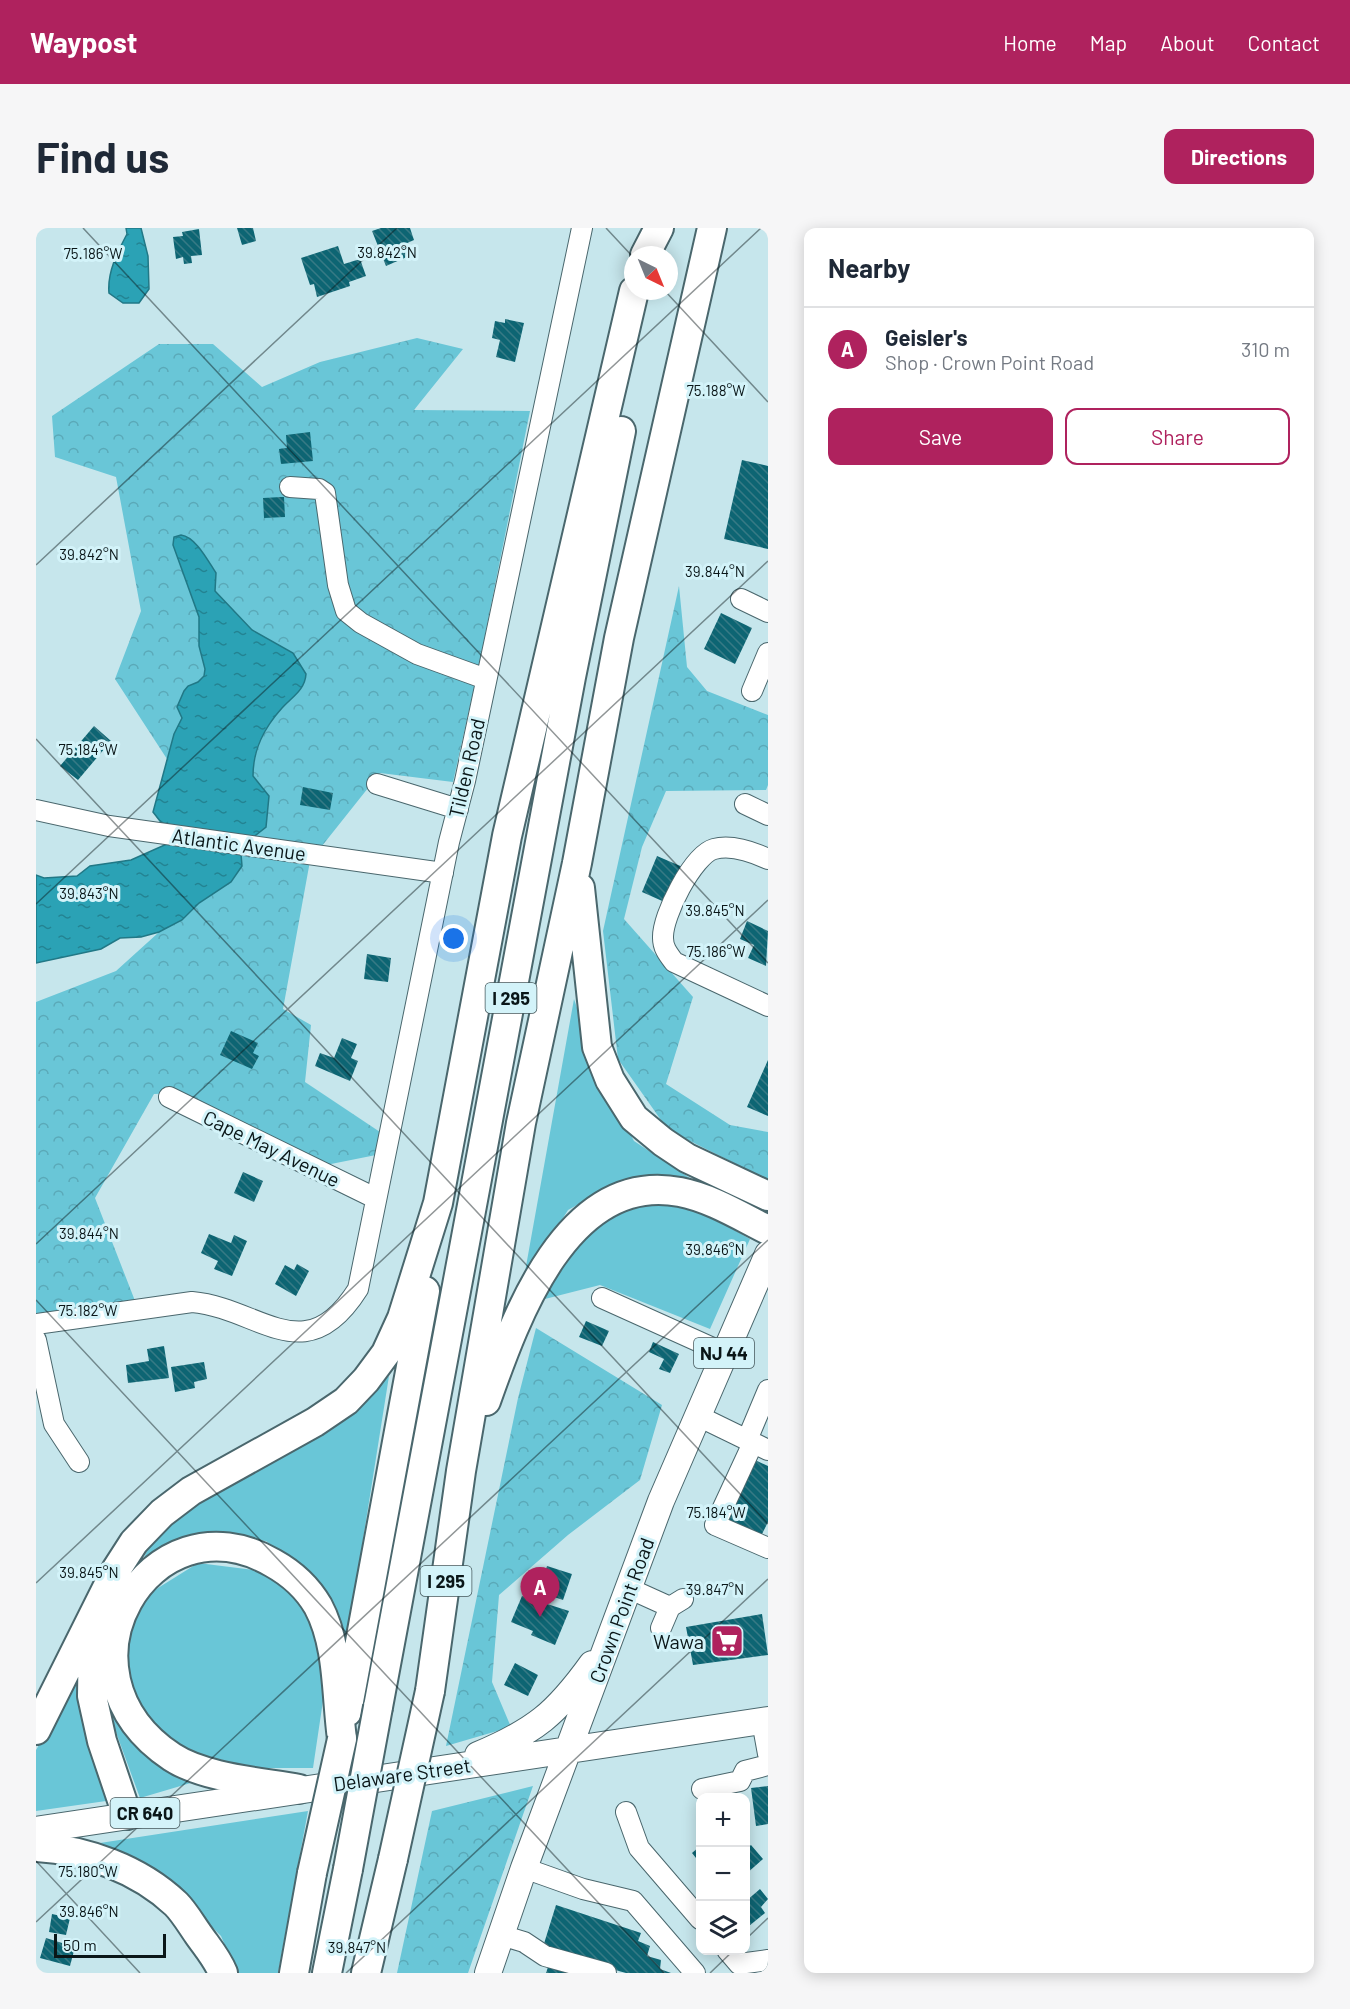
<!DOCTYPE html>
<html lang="en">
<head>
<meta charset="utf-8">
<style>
	body { margin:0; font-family:Barlow,sans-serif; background:#f6f6f7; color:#1f2937 }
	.controls { position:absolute; right:18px; bottom:18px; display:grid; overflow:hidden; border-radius:12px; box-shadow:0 3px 15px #0003 }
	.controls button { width:54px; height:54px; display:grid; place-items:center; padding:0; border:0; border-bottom:2px solid #e0e1e3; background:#fff; color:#1f2937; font:30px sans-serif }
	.compass { position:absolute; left:588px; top:18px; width:54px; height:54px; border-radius:50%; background:#fff; box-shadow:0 3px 15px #0003; rotate:137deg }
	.scale { position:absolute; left:18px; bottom:15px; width:112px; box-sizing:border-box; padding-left:6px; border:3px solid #0a1618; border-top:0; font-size:16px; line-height:21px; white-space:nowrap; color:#0a1618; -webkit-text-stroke:4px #d3f3f9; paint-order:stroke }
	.you { position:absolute; left:418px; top:711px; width:21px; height:21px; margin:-15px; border:4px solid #fff; border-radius:50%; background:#1a73e8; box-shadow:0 0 0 9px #1a73e833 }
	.badge { display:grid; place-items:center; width:39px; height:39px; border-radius:50%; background:#af225e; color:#fff; font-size:20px; font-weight:700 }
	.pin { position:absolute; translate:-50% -50px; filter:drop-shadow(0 2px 3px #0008) }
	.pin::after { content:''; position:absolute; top:32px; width:21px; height:18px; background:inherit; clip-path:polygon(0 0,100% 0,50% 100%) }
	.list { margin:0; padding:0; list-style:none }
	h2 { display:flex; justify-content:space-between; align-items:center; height:78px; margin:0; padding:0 24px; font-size:26px }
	h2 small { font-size:20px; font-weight:400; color:#747a83 }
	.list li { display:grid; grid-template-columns:39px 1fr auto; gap:18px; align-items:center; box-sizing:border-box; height:84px; padding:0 24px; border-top:2px solid #e0e1e3 }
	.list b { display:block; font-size:22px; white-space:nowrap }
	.list p { margin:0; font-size:20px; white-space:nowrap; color:#747a83 }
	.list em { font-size:20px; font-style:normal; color:#747a83 }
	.actions { display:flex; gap:12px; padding:18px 24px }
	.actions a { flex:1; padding:14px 0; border:2px solid #af225e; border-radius:12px; text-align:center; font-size:21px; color:#af225e }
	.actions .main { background:#af225e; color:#fff }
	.icon { flex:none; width:33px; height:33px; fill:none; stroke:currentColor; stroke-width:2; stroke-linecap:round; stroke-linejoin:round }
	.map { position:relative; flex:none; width:732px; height:1745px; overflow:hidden; border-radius:12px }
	header { display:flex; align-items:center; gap:36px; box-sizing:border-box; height:84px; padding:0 30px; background:#af225e; color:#fff }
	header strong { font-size:28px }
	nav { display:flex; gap:33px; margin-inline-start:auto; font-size:21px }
	.intro { display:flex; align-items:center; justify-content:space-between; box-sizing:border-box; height:144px; padding:0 36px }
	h1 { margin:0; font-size:42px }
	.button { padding:15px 27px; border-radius:12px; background:#af225e; color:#fff; font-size:21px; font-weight:700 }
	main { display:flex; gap:36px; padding:0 36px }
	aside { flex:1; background:#fff; border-radius:12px; box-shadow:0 3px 15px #0003 }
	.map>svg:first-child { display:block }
	.grass { fill:#69c6d7 }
	.forest { fill:url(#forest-crowns) }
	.water { fill:url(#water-ripples); stroke:#217886; stroke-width:1.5 }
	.building { fill:url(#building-back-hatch) }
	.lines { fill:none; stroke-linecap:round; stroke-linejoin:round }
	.minor-casing { stroke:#4a676d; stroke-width:22 }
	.major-casing { stroke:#4a676d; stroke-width:28 }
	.highway-casing { stroke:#4a676d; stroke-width:32 }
	.minor { stroke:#fff; stroke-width:20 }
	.major { stroke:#fff; stroke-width:26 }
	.highway { stroke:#fff; stroke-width:28 }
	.highway-bridge-casing { stroke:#4a676d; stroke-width:32; stroke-linecap:butt }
	.highway-bridge { stroke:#fff; stroke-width:28 }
	.ticks { fill:none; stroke:#0a1618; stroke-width:1.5; stroke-opacity:0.45 }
	.labels { text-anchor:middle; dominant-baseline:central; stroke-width:6; stroke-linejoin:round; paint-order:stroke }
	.shield { fill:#d3f3f9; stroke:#46585c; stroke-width:1.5 }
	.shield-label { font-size:18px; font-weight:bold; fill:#0a1618 }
	.street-label { font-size:20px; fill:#0a1618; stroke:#d3f3f9 }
	.poi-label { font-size:20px; fill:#0a1618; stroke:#d3f3f9; text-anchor:end }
	.ticks-label { font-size:15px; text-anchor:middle; fill:#0a1618; stroke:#d3f3f9; stroke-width:6; stroke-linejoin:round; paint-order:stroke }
</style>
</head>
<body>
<header>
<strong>Waypost</strong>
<nav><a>Home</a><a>Map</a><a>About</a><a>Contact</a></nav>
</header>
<div class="intro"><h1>Find us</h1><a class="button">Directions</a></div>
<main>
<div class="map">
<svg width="732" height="1745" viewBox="0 0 732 1745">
	<defs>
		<pattern id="forest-crowns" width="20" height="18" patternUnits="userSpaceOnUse" patternTransform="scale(1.5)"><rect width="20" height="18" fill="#69c6d7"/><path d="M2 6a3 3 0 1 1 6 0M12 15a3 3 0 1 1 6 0" fill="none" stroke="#5aa9b8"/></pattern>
		<pattern id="water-ripples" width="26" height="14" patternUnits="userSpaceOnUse" patternTransform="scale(1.5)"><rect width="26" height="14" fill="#2ba2b5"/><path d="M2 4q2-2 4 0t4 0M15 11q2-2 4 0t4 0" fill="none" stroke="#238392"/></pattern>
		<pattern id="building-back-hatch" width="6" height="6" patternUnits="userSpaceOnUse" patternTransform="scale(1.5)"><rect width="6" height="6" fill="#0d6573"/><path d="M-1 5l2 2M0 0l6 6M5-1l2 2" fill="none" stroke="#377a85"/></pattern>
	</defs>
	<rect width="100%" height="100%" fill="#c6e6ec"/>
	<path class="grass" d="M538 771 565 851 598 913 660 954 627 947 572 960 532 982 487 1055Z
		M617 975 663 982 714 1011 674 1101 564 1057 501 1073 536 1019 576 987Z
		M353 1148 309 1425 280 1350 230 1313 168 1306 102 1342 119 1306 185 1256 290 1198Z
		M162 1335 227 1343 275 1381 288 1466 277 1540H199L136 1518 91 1474 92 1400 114 1365Z
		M43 1450 57 1528 70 1573 0 1583V1522Z
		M73 1485 97 1511 158 1554 104 1570Z
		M272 1583 242 1745H201L185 1708 149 1672 64 1615Z"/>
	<path class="forest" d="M381 110 427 121 378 182 494 183 443 437 417 554 344 545 274 633 247 781 275 797 269 854 344 904 340 927 285 938 142 865 118 866 59 970 101 1078 0 1093V774L80 743 206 629 152 630 120 589 131 531 79 451 105 383 80 249 19 229 16 188 123 116H177L226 159 284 134Z
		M643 358 651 439 671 463 732 487V557L730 562 630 563 606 619 588 691 657 769 630 856 694 897 732 904V952L632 902 582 831 567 703Z
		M500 1100 626 1177 604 1252 532 1307 463 1367 456 1454 475 1499 410 1518 482 1170Z
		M497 1558 432 1745H361L396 1583Z"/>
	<path class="water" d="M90 0H105L112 28 113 61 103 75H87L73 65C71 44 82 23 91 6Z
		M145 307C160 309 172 333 180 345L179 363 216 402 257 425 270 446C269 462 256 469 246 480 228 500 217 521 217 548L233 568 230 599 215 611 128 598 117 584 138 506 146 490 141 479 148 463 152 458 162 454 168 448 169 441 163 418V389L137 317 138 309Z
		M133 615 205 626 206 638 195 654 163 675 146 692 123 704 105 709 84 710 65 721 0 735V647L8 650 41 648 54 638 95 632Z"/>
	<path class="building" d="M201 0H217L220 13 206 17Z
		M345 0H374L378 12 369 16 373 28 350 38 336 3Z
		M163 1 166 27 155 28 156 35 148 36 147 29 140 31 137 9 147 8 146 4Z
		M302 18 308 36 324 31 330 48 313 54 314 58 281 69 278 56 274 57 265 30Z
		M469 91 488 95 479 134 460 129 464 112 456 110 459 93 469 95Z
		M274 204 277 233 245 236 243 221 251 220 250 207Z
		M706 232 732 238V321L688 311Z
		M245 269H248L249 289 228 290 227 270Z
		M685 385 716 400 699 436 668 421Z
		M58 498 75 513 42 552 24 538Z
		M267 559 297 565 294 582 264 577Z
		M621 628 649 640 633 676 606 664Z
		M711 693 732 703 730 738 712 730 718 717 704 711Z
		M331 726 355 730 352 754 328 751Z
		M195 803 222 815 217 825 223 828 216 841 184 827Z
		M306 810 321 816 315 830 322 833 314 853 279 838 284 825 298 830Z
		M732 832V888L711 879Z
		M207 944 227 953 218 974 198 965Z
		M173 1006 195 1015 198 1007 211 1013 196 1048 178 1041 182 1033 165 1025Z
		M261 1036 273 1043 260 1068 239 1056 249 1037 258 1042Z
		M550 1093 573 1103 566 1118 543 1109Z
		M617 1114 643 1126 634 1145 623 1141 628 1131 613 1124Z
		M128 1118 133 1150 92 1155 90 1137 113 1133 111 1121Z
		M168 1134 171 1151 158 1154 159 1160 139 1164 135 1139Z
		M719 1232 732 1238V1294L725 1308 691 1292Z
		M511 1338 536 1346 527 1372 503 1364Z
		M486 1368 533 1383 519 1417 495 1407 497 1403 475 1394Z
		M726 1386 732 1427 657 1437 650 1399Z
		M479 1435 502 1447 492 1468 468 1457Z
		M732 1558V1596L720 1598 715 1560Z
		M715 1617 727 1631 710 1646V1621Z
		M664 1618V1635L656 1625Z
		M724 1661 732 1671 725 1679 729 1685 713 1698 710 1693V1673Z
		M520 1677 605 1705 602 1713 614 1718 611 1728 625 1732 624 1741 635 1745H590L506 1722Z
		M16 1686 34 1690 30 1707 13 1704Z
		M10 1710 39 1719 34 1738 4 1730Z
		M512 1739 529 1744V1745H510Z"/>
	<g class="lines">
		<g class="minor-casing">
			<path id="minor" d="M254 259 283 261 289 265 302 357 310 383 325 395 381 426 450 451
				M705 371 732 384
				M716 463 732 425
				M341 556 422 581
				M709 576 732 587
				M0 582 73 598 407 645
				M732 631C717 624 696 616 678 621 657 627 626 688 627 710 627 720 632 726 638 734L732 778
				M133 869 339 970
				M566 1070 688 1125
				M0 1096 156 1074C224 1080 269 1145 322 1061L413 614 429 553 546 0
				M0 1112 18 1196 43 1234
				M660 1187 732 1222
				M711 1212 732 1162
				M717 1215 679 1297 732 1320
				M592 1360 634 1379
				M625 1400 634 1379 647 1371
				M726 1493 732 1526
				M666 1561 704 1553 709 1543 732 1537
				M590 1584 603 1620 664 1691
				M488 1640 547 1661 597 1673 659 1745
				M465 1707 488 1714 509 1728 570 1745
				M691 1722 703 1736
				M703 1736 732 1732"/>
		</g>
		<g class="major-casing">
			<path id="major" d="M442 1527C499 1503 520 1486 556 1436
				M0 1602 732 1492
				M452 1745 488 1640 625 1273 732 1026"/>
		</g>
		<g class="highway-casing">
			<path id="highway" d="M609 27 623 0
				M544 660 561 819 574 852 598 890 627 914 651 930 732 968
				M450 1173C479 1091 531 942 644 964 675 970 704 988 732 1002
				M57 1399 56 1468 66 1513 91 1587
				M394 1463 425 1243 485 895 541 635 583 410 676 0
				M342 1479 535 449 585 203
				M311 1484 389 1063
				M0 1502 80 1342 98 1314 126 1285 155 1263 279 1194 310 1173 330 1152 350 1125 366 1090 402 975 471 608 598 63
				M263 1561C225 1554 168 1550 136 1529 7 1443 114 1264 237 1335 255 1345 271 1359 282 1378 303 1417 300 1467 306 1511
				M0 1619C50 1622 103 1641 140 1676 148 1684 155 1696 162 1706 171 1719 181 1730 187 1745
				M258 1745 276 1645
				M291 1745 312 1641
				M330 1745 357 1631"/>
		</g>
		<use href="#minor" class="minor"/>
		<use href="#major" class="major"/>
		<use href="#highway" class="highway"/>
		<g class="highway-bridge-casing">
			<path id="highway-bridge" d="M357 1631 394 1463
				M312 1641 342 1479
				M276 1645 306 1511"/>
		</g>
		<use href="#highway-bridge" class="highway-bridge"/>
	</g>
	<path class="ticks" d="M47 0 732 735M570 0 597 29M629 63 732 174M0 337 361 0M0 511 732 1296M0 676 725 0M0 1016 732 333M0 1072 628 1745M0 1355 732 672M0 1633 104 1745M0 1694 732 1012M710 1711 732 1690M310 1745 732 1351M674 1745 698 1722"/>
	<defs>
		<g id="supermarket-square" transform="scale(1.725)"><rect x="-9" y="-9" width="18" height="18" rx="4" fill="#af225e" stroke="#d3f3f9"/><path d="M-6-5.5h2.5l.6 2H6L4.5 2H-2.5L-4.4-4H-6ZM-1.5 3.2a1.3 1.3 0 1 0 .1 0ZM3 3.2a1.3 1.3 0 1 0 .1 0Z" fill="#fff"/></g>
	</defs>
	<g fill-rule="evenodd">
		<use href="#supermarket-square" x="691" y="1413"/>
	</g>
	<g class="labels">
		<g class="shield">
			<rect x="449.5" y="755" width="51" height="30" rx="4.5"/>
			<rect x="658" y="1110" width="60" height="30" rx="4.5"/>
			<rect x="384.5" y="1338" width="51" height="30" rx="4.5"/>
			<rect x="74.5" y="1570" width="69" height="30" rx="4.5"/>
		</g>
		<g class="shield-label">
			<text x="475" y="770">I 295</text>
			<text x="688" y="1125">NJ 44</text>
			<text x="410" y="1353">I 295</text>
			<text x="109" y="1585">CR 640</text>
		</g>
		<g class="street-label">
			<text transform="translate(430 540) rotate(-77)">Tilden Road</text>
			<text transform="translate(203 616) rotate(8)">Atlantic Avenue</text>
			<text transform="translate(236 920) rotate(26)">Cape May Avenue</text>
			<text transform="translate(585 1382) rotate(-70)">Crown Point Road</text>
			<text transform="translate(366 1546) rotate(-8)">Delaware Street</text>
		</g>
		<g class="poi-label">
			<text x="668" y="1413">Wawa</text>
		</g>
	</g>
	<g class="ticks-label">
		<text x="351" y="30">39.842°N</text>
		<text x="57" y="31">75.186°W</text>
		<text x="680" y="168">75.188°W</text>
		<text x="53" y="332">39.842°N</text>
		<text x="679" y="349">39.844°N</text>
		<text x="52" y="527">75.184°W</text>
		<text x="53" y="671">39.843°N</text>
		<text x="679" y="688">39.845°N</text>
		<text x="680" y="729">75.186°W</text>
		<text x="53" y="1011">39.844°N</text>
		<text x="679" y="1027">39.846°N</text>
		<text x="52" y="1088">75.182°W</text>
		<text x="680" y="1290">75.184°W</text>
		<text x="53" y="1350">39.845°N</text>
		<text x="679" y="1367">39.847°N</text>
		<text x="52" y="1649">75.180°W</text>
		<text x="53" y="1689">39.846°N</text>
		<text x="321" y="1725">39.847°N</text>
	</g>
</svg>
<div class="controls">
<button>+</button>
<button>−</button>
<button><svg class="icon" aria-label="layers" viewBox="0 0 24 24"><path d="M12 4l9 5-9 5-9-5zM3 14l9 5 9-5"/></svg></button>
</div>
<svg class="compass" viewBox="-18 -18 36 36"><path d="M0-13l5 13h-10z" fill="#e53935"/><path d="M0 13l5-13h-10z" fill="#747a83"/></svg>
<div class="scale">50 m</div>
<div class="you"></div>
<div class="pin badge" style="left:504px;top:1389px">A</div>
</div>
<aside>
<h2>Nearby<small></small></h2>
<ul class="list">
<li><span class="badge">A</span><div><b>Geisler's</b><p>Shop · Crown Point Road</p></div><em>310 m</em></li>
</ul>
<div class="actions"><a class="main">Save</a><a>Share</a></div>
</aside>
</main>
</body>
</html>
